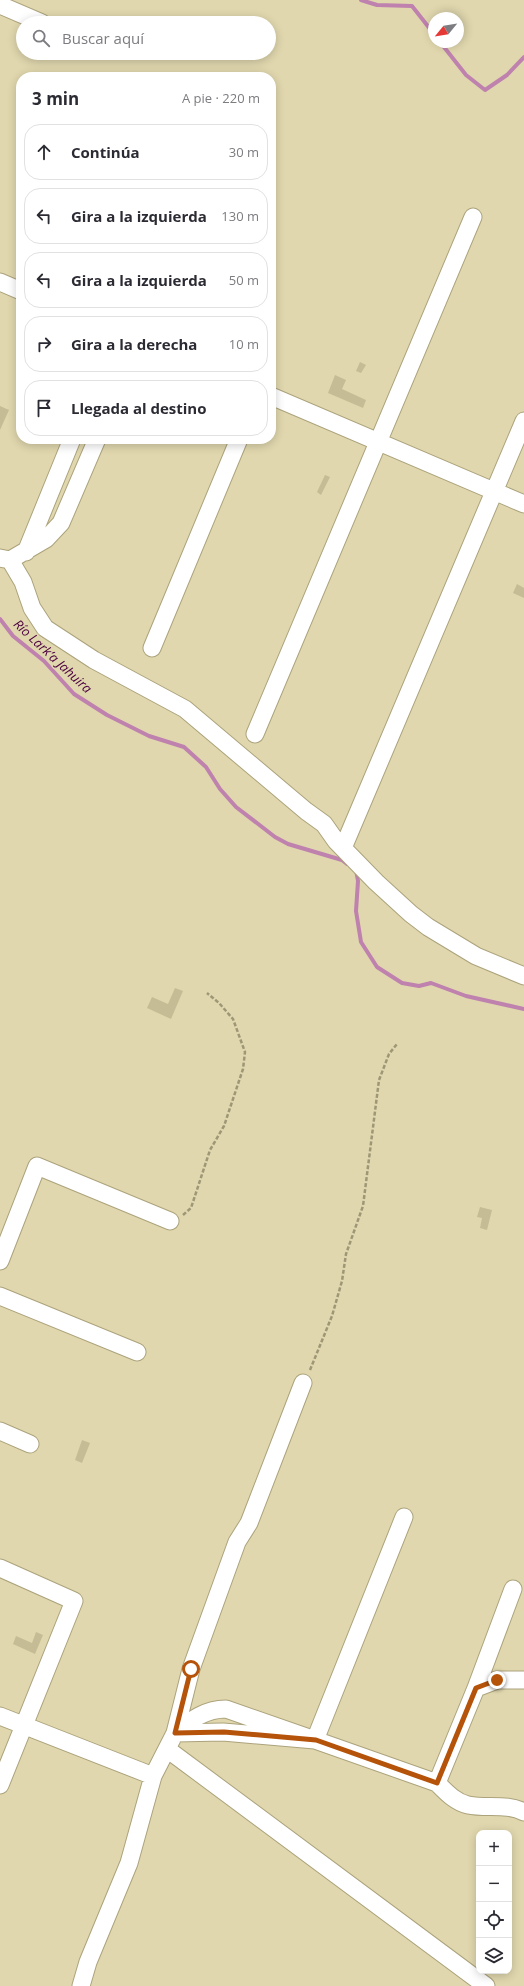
<!DOCTYPE html>
<html lang="es">
<head>
<meta charset="utf-8">
<style>
	body { margin:0; font-family:"Open Sans",sans-serif; background:#f7f7f7; color:#2b2b33 }
	.controls { position:absolute; right:12px; bottom:12px; display:grid; overflow:hidden; border-radius:8px; box-shadow:0 2px 10px #0003 }
	.controls button { width:36px; height:36px; display:grid; place-items:center; padding:0; border:0; border-bottom:1px solid #e1e1e2; background:#fff; color:#2b2b33; font:20px sans-serif }
	.compass { position:absolute; left:428px; top:12px; width:36px; height:36px; border-radius:50%; background:#fff; box-shadow:0 2px 10px #0003; rotate:240deg }
	.stop { position:absolute; width:12px; height:12px; margin:-9px; border:3px solid #b45309; border-radius:50%; background:#fff }
	.stop.end { background:#b45309; border-color:#fff; box-shadow:0 1px 4px #0008 }
	.list { margin:0; padding:0; list-style:none }
	h2 { display:flex; justify-content:space-between; align-items:center; height:52px; margin:0; padding:0 16px; font-size:17px }
	h2 small { font-size:13px; font-weight:400; color:#7c7c81 }
	.list li { display:grid; grid-template-columns:26px 1fr auto; gap:12px; align-items:center; box-sizing:border-box; height:56px; margin:0 8px 8px; padding:0 8px; border:1px solid #e1e1e2; border-radius:16px }
	.list b { display:block; font-size:15px; white-space:nowrap }
	.list em { font-size:13px; font-style:normal; color:#7c7c81 }
	.icon { flex:none; width:22px; height:22px; fill:none; stroke:currentColor; stroke-width:2; stroke-linecap:round; stroke-linejoin:round }
	.map { position:relative; flex:none; width:524px; height:1986px; overflow:hidden }
	.search { position:absolute; background:#fff; box-shadow:0 2px 10px #0003; left:16px; top:16px; width:260px; height:44px; display:flex; align-items:center; gap:10px; box-sizing:border-box; padding:0 14px; border-radius:22px; color:#7c7c81; font-size:15px }
	.panel { position:absolute; background:#fff; box-shadow:0 2px 10px #0003; left:16px; top:72px; width:260px; height:372px; border-radius:16px }
	.map>svg:first-child { display:block }
	.lines { fill:none; stroke-linecap:round; stroke-linejoin:round }
	.stream { stroke:#bf81ae; stroke-width:4 }
	.building { fill:#c5bc95 }
	.street-casing { stroke:#aca37c; stroke-width:19 }
	.path { stroke:#9e9776; stroke-width:2.5; stroke-dasharray:4 2; stroke-linecap:butt }
	.street { stroke:#fff; stroke-width:17 }
	.route { stroke:#b45309; stroke-width:5 }
	.labels { text-anchor:middle; dominant-baseline:central; stroke-width:3; stroke-linejoin:round; paint-order:stroke }
	.water-label { font-size:13px; font-style:italic; fill:#4d0040; stroke:#e0d7ae }
</style>
</head>
<body>
<div class="map">
<svg width="524" height="1986" viewBox="0 0 524 1986">
	<rect width="100%" height="100%" fill="#e0d7ae"/>
	<g class="lines">
		<path class="stream" d="M361 0 377 5 412 6 434 34
			M440 42 466 75 485 90 507 75 524 57
			M0 619 13 636 44 661 74 694 107 715 149 736 184 747 206 767 220 789 236 807 275 837 288 844 342 860 347 864
			M356 870 358 881 356 911 361 942 377 967 402 983 419 986 431 983 466 996 524 1009"/>
	</g>
	<path class="building" d="M360 362 366 365 361 373 356 371Z
		M335 375 346 380 342 389 366 400 363 408 328 393Z
		M0 406 9 410 0 430Z
		M325 475 330 477 321 495 317 492Z
		M517 584 524 588V598L513 593Z
		M175 988 183 991 171 1019 147 1008 152 997 168 1004Z
		M480 1207 492 1210 487 1230 480 1228 482 1218 477 1217Z
		M82 1440 90 1443 82 1463 75 1460Z
		M36 1632 43 1635 35 1654 13 1644 16 1636 32 1643Z"/>
	<g class="lines">
		<g class="street-casing">
			<path id="street" d="M0 5 42 23
				M0 282 21 291
				M271 396 524 504
				M26 552 72 439
				M0 558 10 560 23 582 32 608 45 628 94 660 185 709 306 811 324 824 336 841 376 882 411 914 428 927 476 956 524 976
				M10 560 46 539 61 523 97 439
				M152 648 239 439
				M255 734 473 217
				M343 848 524 421
				M0 1261 37 1166 170 1221
				M0 1296 137 1352
				M0 1431 30 1444
				M0 1568 74 1601 0 1785
				M476 1688 497 1680H524
				M0 1716 153 1776
				M175 1733C191 1720 205 1709 226 1709L315 1740 404 1517
				M175 1733 191 1669 237 1542 249 1523 303 1383
				M167 1749 486 1986
				M437 1783 476 1688 513 1589
				M81 1986 88 1962 129 1863 153 1776 175 1733 223 1732 315 1740 437 1783C446 1792 455 1802 468 1805 486 1809 507 1803 524 1812"/>
		</g>
		<path class="path" d="M183 1215 191 1208 210 1150 224 1126 243 1069 245 1052 233 1019 219 1003 207 993
			M310 1370 332 1316 342 1281 346 1254 363 1206 379 1080 389 1054 397 1044"/>
		<use href="#street" class="street"/>
	</g>
	<g class="lines">
		<path class="route" d="M191 1669 175 1733 224 1732 316 1740 437 1783 476 1688 497 1680"/>
	</g>
	<g class="labels">
		<g class="water-label">
			<text transform="translate(53 656) rotate(43)">Río Lark’a Jahuira</text>
		</g>
	</g>
</svg>
<div class="controls">
<button>+</button>
<button>−</button>
<button><svg class="icon" aria-label="locate" viewBox="0 0 24 24"><circle cx="12" cy="12" r="6"/><path d="M12 2v4M12 18v4M2 12h4M18 12h4"/></svg></button>
<button><svg class="icon" aria-label="layers" viewBox="0 0 24 24"><path d="M12 4l9 5-9 5-9-5zM3 14l9 5 9-5"/></svg></button>
</div>
<svg class="compass" viewBox="-18 -18 36 36"><path d="M0-13l5 13h-10z" fill="#e53935"/><path d="M0 13l5-13h-10z" fill="#7c7c81"/></svg>
<div class="stop" style="left:191px;top:1669px"></div>
<div class="stop end" style="left:497px;top:1680px"></div>
<div class="search"><svg class="icon" aria-label="search" viewBox="0 0 24 24"><circle cx="10" cy="10" r="6"/><path d="M15 15l6 6"/></svg>Buscar aquí</div>
<section class="panel">
<h2>3 min<small>A pie · 220 m</small></h2>
<ul class="list">
<li><svg class="icon" aria-label="ahead" viewBox="0 0 24 24"><path d="M12 20V5M6 11l6-6 6 6"/></svg><div><b>Continúa</b></div><em>30 m</em></li>
<li><svg class="icon" aria-label="left" viewBox="0 0 24 24"><path d="M17 20v-9H6M10 6l-5 5 5 5"/></svg><div><b>Gira a la izquierda</b></div><em>130 m</em></li>
<li><svg class="icon" aria-label="left" viewBox="0 0 24 24"><path d="M17 20v-9H6M10 6l-5 5 5 5"/></svg><div><b>Gira a la izquierda</b></div><em>50 m</em></li>
<li><svg class="icon" aria-label="right" viewBox="0 0 24 24"><path d="M7 20v-9h11M14 6l5 5-5 5"/></svg><div><b>Gira a la derecha</b></div><em>10 m</em></li>
<li><svg class="icon" aria-label="arrive" viewBox="0 0 24 24"><path d="M6 21V4h12l-3 4 3 4H6"/></svg><div><b>Llegada al destino</b></div></li>
</ul>
</section>
</div>
</body>
</html>
